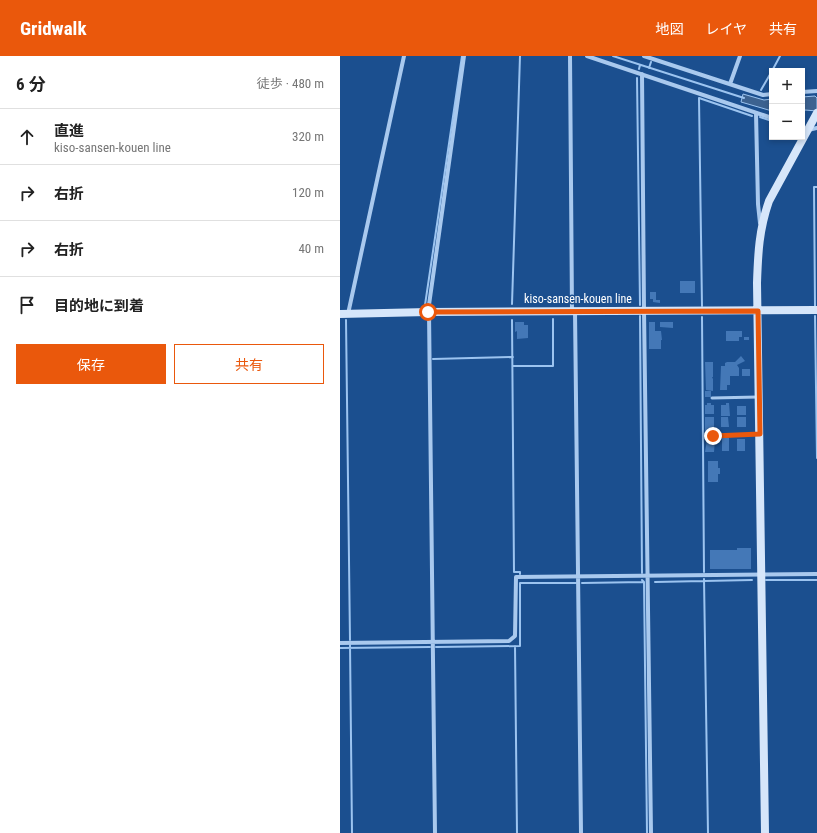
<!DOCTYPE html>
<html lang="ja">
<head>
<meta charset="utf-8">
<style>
	body { margin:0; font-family:"Roboto Condensed","Noto Sans JP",sans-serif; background:#f2f2f2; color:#222 }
	.controls { position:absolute; right:12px; top:12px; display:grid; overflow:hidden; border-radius:0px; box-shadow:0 2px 6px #0003 }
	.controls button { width:36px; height:36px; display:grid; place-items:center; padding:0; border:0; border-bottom:1px solid #e0e0e0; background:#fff; color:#222; font:20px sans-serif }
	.stop { position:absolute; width:12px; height:12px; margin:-9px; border:3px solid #ea580c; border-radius:50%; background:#fff }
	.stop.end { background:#ea580c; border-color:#fff; box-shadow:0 1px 4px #0008 }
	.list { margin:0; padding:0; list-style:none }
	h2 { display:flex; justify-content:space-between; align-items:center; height:52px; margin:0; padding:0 16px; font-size:17px }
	h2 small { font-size:13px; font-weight:400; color:#767676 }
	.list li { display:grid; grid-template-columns:26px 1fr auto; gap:12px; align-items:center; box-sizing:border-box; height:56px; padding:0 16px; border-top:1px solid #e0e0e0 }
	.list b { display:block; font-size:15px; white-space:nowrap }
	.list p { margin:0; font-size:13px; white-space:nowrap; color:#767676 }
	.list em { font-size:13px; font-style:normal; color:#767676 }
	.actions { display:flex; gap:8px; padding:12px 16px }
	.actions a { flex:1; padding:9px 0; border:1px solid #ea580c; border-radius:0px; text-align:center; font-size:14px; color:#ea580c }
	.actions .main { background:#ea580c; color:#fff }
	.icon { flex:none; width:22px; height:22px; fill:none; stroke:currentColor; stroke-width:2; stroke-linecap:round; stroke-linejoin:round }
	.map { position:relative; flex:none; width:477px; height:777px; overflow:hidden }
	header { display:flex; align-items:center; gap:24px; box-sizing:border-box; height:56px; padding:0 20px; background:#ea580c; color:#fff }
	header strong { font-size:19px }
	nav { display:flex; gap:22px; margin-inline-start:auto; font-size:14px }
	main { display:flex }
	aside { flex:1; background:#fff }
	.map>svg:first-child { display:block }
	.water { fill:#3c6290; stroke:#9cc4f0 }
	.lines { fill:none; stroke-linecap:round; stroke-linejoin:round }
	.stream { stroke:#9cc4f0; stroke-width:2 }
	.building { fill:#4478b7 }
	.lane { stroke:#a9c9ee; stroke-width:3 }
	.street { stroke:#a9c9ee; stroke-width:4 }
	.secondary { stroke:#d6e6fa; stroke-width:8 }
	.route { stroke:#ea580c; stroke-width:5 }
	.labels { text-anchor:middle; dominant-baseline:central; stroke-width:3; stroke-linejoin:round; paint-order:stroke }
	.street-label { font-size:12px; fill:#fff; stroke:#1b4f8f }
</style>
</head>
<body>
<header>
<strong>Gridwalk</strong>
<nav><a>地図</a><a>レイヤ</a><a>共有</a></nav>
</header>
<main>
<aside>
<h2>6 分<small>徒歩 · 480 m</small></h2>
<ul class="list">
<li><svg class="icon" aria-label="ahead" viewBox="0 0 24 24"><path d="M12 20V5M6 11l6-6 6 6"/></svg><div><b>直進</b><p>kiso-sansen-kouen line</p></div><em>320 m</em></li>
<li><svg class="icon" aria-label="right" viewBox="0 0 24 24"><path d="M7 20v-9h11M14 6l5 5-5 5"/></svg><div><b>右折</b></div><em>120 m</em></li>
<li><svg class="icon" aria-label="right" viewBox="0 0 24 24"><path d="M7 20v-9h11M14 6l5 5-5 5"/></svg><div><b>右折</b></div><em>40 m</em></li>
<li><svg class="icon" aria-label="arrive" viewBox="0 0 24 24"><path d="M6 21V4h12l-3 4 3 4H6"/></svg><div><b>目的地に到着</b></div></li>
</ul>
<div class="actions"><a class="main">保存</a><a>共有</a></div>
</aside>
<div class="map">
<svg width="477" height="777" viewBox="0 0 477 777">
	<rect width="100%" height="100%" fill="#1b4f8f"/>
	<path class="water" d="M403 38 424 44 432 43V55L401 46Z
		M475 40 477 42V55L465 54 462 59V41Z"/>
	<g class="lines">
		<path class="stream" d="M273 0 404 42
			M309 12 311 6
			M299 13 300 9
			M432 15 440 0
			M297 22 300 249
			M421 34 432 15
			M420 61 432 65
			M172 248 180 0
			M85 249 122 0
			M362 250 359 42 412 60
			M475 250 474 131H477
			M300 260 302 517
			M475 260 477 402
			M362 261 364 516
			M6 264 10 584
			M172 264 174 516H180V518
			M93 303 173 301
			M173 310H213V263
			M364 523 368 777
			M302 524 304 526 307 777
			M426 524H477
			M315 526 412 524
			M242 527 304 526
			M10 589 12 777
			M175 590 177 777
			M96 591 180 590V527H236
			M0 592 90 591"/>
	</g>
	<path class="building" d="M340 225H355V237H340Z
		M310 236H316V244H320V247L313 246V243H310Z
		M175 266H184V269H188V282L177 283V275L175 276Z
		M309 266H315V275H321L322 284H321V293H309Z
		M320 266H333V272L320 271Z
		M386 275H402V281H399V285H386Z
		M404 281H409V284H404Z
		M401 300 405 305 397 309 399 312V320H390V329H387V334H380L381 310H385V307L387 306H395Z
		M365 306H373V321H372L373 323V335L366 334Z
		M402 313H410V320H402Z
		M365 335H371V341H365Z
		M367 347H371V349H374V358H365V349H367Z
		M386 347H389L390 360H381V349H386Z
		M397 350H406V359H397Z
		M365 361H374V373H371V375L365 376Z
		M381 361H388L389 371H381Z
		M397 361H406V371H397Z
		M382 382H389V395H382Z
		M397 383H405V395H397Z
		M367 384H375L374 396H365Z
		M368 405H378V412H380V418H378V426H368Z
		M397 492H411V513H370V494H397Z"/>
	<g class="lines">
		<path class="lane" d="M372 342 418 341
			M373 380 419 378"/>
		<path class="street" d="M230 0 232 255
			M247 0 432 62
			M304 0 423 39 432 38
			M302 18 304 254 311 777
			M390 28 400 0
			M462 36 477 35
			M416 57 418 148 420 167
			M462 72 468 74 477 72
			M235 255 241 777
			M88 256 124 0
			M89 256 95 777
			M8 258 64 0
			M0 587 169 585 175 580 176 521 477 518"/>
		<path class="secondary" d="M0 258 88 256 477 254
			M425 777 417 227C418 197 419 174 429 145L477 57"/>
	</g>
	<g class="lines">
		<path class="route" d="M88 256 418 255 420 378 373 380"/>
	</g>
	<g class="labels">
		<g class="street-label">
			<text x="238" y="243">kiso-sansen-kouen line</text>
		</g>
	</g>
</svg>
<div class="controls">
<button>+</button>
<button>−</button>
</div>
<div class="stop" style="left:88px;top:256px"></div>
<div class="stop end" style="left:373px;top:380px"></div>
</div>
</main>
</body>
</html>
